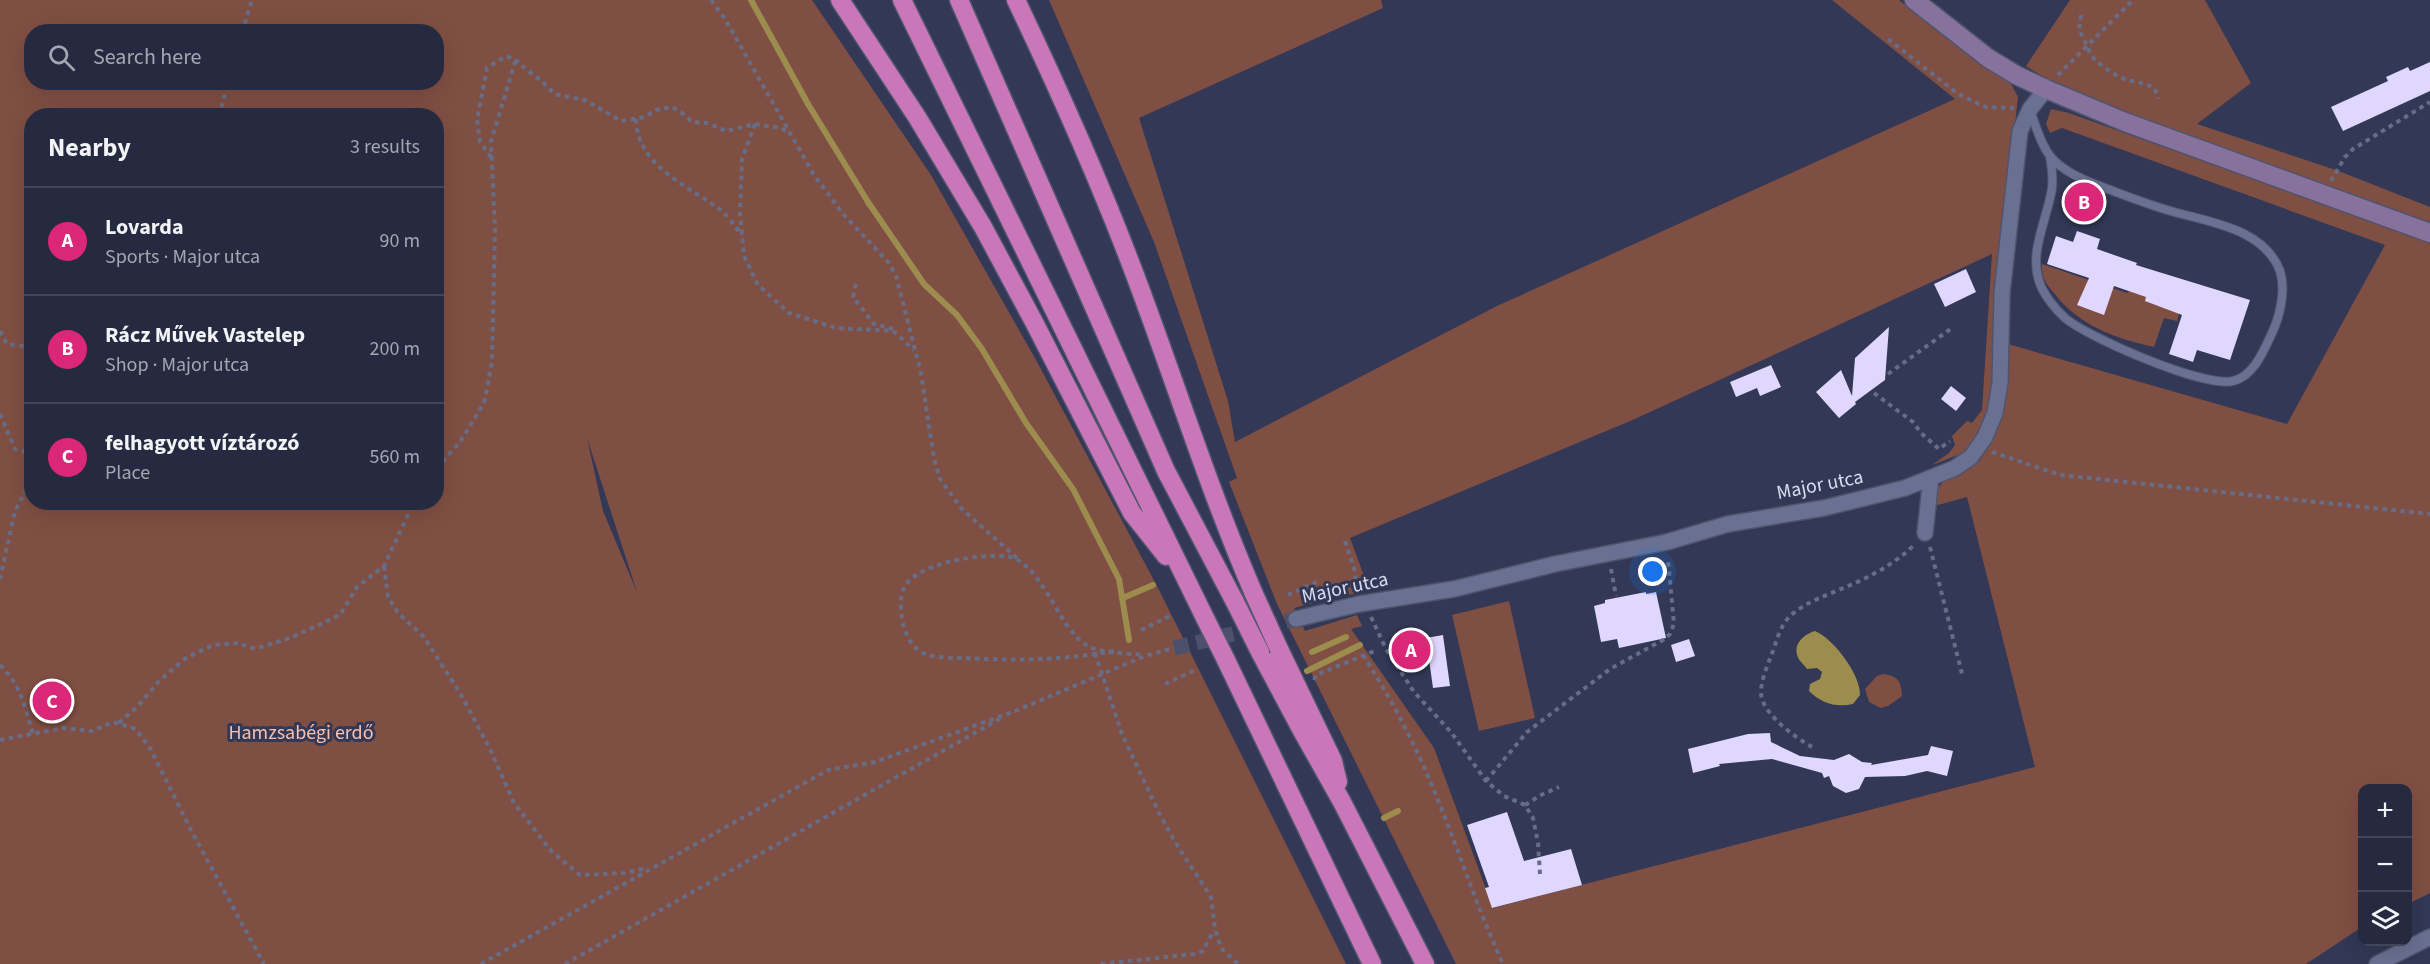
<!DOCTYPE html>
<html lang="en">
<head>
<meta charset="utf-8">
<style>
	body { margin:0; font-family:"Source Sans 3",sans-serif; background:#32364b; color:#f1f3f6 }
	.controls { position:absolute; right:18px; bottom:18px; display:grid; overflow:hidden; border-radius:12px; box-shadow:0 6px 24px #0002 }
	.controls button { width:54px; height:54px; display:grid; place-items:center; padding:0; border:0; border-bottom:2px solid #424659; background:#262a40; color:#f1f3f6; font:30px sans-serif }
	.you { position:absolute; left:1653px; top:572px; width:21px; height:21px; margin:-15px; border:4px solid #fff; border-radius:50%; background:#1a73e8; box-shadow:0 0 0 9px #1a73e833 }
	.badge { display:grid; place-items:center; width:39px; height:39px; border-radius:50%; background:#db2777; color:#fff; font-size:20px; font-weight:700 }
	.pin { position:absolute; translate:-50% -50%; border:3px solid #fff; box-shadow:0 2px 6px #0006 }
	.list { margin:0; padding:0; list-style:none }
	h2 { display:flex; justify-content:space-between; align-items:center; height:78px; margin:0; padding:0 24px; font-size:26px }
	h2 small { font-size:20px; font-weight:400; color:#a4a7b1 }
	.list li { display:grid; grid-template-columns:39px 1fr auto; gap:18px; align-items:center; box-sizing:border-box; height:108px; padding:0 24px; border-top:2px solid #424659 }
	.list b { display:block; font-size:22px; white-space:nowrap }
	.list p { margin:0; font-size:20px; white-space:nowrap; color:#a4a7b1 }
	.list em { font-size:20px; font-style:normal; color:#a4a7b1 }
	.icon { flex:none; width:33px; height:33px; fill:none; stroke:currentColor; stroke-width:2; stroke-linecap:round; stroke-linejoin:round }
	.map { position:relative; flex:none; width:2430px; height:964px; overflow:hidden }
	.search { position:absolute; background:#262a40; box-shadow:0 6px 24px #0002; left:24px; top:24px; width:420px; height:66px; display:flex; align-items:center; gap:15px; box-sizing:border-box; padding:0 21px; border-radius:24px; color:#a4a7b1; font-size:22px }
	.panel { position:absolute; background:#262a40; box-shadow:0 6px 24px #0002; left:24px; top:108px; width:420px; height:402px; border-radius:24px }
	.map>svg:first-child { display:block }
	.green { fill:#804f43; fill-rule:evenodd }
	.water { fill:#9c8c4e }
	.lines { fill:none; stroke-linecap:round; stroke-linejoin:round }
	.stream { stroke:#9c8c4e; stroke-width:6 }
	.building { fill:#dfd7fd }
	.street-tunnel { stroke:#4b516c; stroke-width:15; stroke-dasharray:15 8; stroke-linecap:butt }
	.lane-casing { stroke:#4f546d; stroke-width:10 }
	.street-casing { stroke:#4f546d; stroke-width:18 }
	.secondary-casing { stroke:#4f546d; stroke-width:21 }
	.highway-casing { stroke:#4f546d; stroke-width:21 }
	.path { stroke:#686d87; stroke-width:4; stroke-dasharray:4.5 4.5; stroke-linecap:butt }
	.lane { stroke:#697091; stroke-width:8 }
	.street { stroke:#697091; stroke-width:15 }
	.secondary { stroke:#86729d; stroke-width:18 }
	.highway { stroke:#ca77b9; stroke-width:18 }
	.highway-bridge-casing { stroke:#4f546d; stroke-width:21; stroke-linecap:butt }
	.highway-bridge { stroke:#ca77b9; stroke-width:18 }
	.labels { text-anchor:middle; dominant-baseline:central; stroke-width:6; stroke-linejoin:round; paint-order:stroke }
	.street-label { font-size:20px; fill:#d8dcef; stroke:#323855 }
	.park-label { font-size:20px; fill:#f8c0b1; stroke:#323855 }
</style>
</head>
<body>
<div class="map">
<svg width="2430" height="964" viewBox="0 0 2430 964">
	<rect width="100%" height="100%" fill="#323855"/>
	<path class="green" d="M0 0H812L931 175 1036 360 1156 584 1346 964H0ZM32 32H436V82H32ZM32 116H436V502H32ZM587 438 636 589V590L603 511Z
		M1049 0H1381L1383 8 1139 118 1228 401 1235 442 1497 306 1955 99 1832 0H1899L1936 30 2011 84 2018 97 2006 208 1992 402 1975 442 1963 453 1932 465 1949 453 1955 445 1952 436 1967 421 1972 423 1982 410 1992 254 1635 419 1350 538 1364 576 1361 593 1340 596 1294 608 1305 631 1357 615 1362 626 1351 629 1434 748 1493 908 2035 767 1967 497 1938 505 1933 501 1937 489 1943 482 1971 468 1981 459 1999 417 2008 344 2287 424 2385 245 2062 128 2050 133 2046 124 2051 109 2069 113 2430 243V893L2408 904V788H2362V927L2306 964H1456L1277 604 1229 482 1237 478 1154 242Z
		M2070 0H2205L2251 83 2197 124 2336 170 2430 207V224L2111 108 2047 79 2026 66Z
		M2042 264 2127 293 2136 285 2180 311 2177 321 2164 318 2154 347C2115 338 2079 326 2054 293 2046 284 2041 277 2042 264Z
		M1509 601 1535 718 1479 731 1452 615Z
		M1884 674C1899 677 1901 681 1902 696L1888 706 1881 708 1869 702 1865 689 1877 676Z"/>
	<path class="water" d="M1815 631C1833 638 1861 675 1860 695L1853 704C1836 708 1821 703 1809 691L1810 684 1820 679 1822 672 1817 668 1807 669C1805 666 1803 664 1801 662 1790 648 1801 635 1815 631Z"/>
	<g class="lines">
		<path class="stream" d="M751 0 808 104 868 202 924 284 957 315 982 349 1026 423 1073 489 1119 579 1129 640
			M1123 598 1153 585
			M1312 652 1346 637
			M1307 671 1360 645
			M1384 818 1398 811"/>
	</g>
	<path class="building" d="M2430 62V91L2343 131 2331 107 2388 81 2386 77 2408 67 2410 71Z
		M2077 231 2100 239 2097 249 2137 263 2136 265 2250 300 2230 360 2197 350 2193 362 2169 354 2182 315 2145 301 2146 297 2114 286 2104 315 2077 305 2089 278 2047 264 2056 236 2073 242Z
		M1966 269 1976 292 1945 307 1934 284Z
		M1889 327 1885 380 1855 402 1856 404 1839 418 1816 392 1841 370 1852 396 1855 358Z
		M1771 365 1781 387 1760 396 1757 388 1736 397 1730 382Z
		M1951 386 1966 398 1956 411 1941 399Z
		M1646 592V594L1656 592 1666 638 1619 648 1617 639 1601 642 1594 606 1605 603V600Z
		M1443 635 1450 686 1433 688 1426 638Z
		M1689 639 1695 656 1676 662 1671 645Z
		M1770 733 1771 742 1800 756 1834 760 1849 754 1862 762 1872 763 1871 765 1928 755 1931 746 1953 751 1947 776 1927 771 1905 776 1865 777 1859 789 1846 793 1833 786 1829 776 1824 778 1822 773 1772 759 1719 764 1720 766 1693 773 1688 749 1748 734Z
		M1507 812 1524 861 1571 849 1582 885 1492 908 1485 888 1489 887 1467 825Z"/>
	<g class="lines">
		<path class="street-tunnel" d="M1174 648 1296 619"/>
		<g class="lane-casing">
			<path id="lane" d="M2030 110C2036 126 2040 143 2050 156 2063 172 2086 181 2105 188 2124 195 2144 203 2164 209 2204 222 2263 226 2280 271 2286 290 2280 316 2272 333 2264 350 2254 376 2233 381 2204 388 2089 338 2065 318 2055 309 2043 294 2039 281 2029 251 2048 217 2052 188 2053 177 2052 167 2050 156"/>
		</g>
		<g class="street-casing">
			<path id="street" d="M1925 533 1931 478
				M1296 619 1359 604 1454 589 1555 564 1667 542 1728 524 1824 508 1905 488 1955 468 1971 457 1985 437 1995 413 2000 383 2002 293 2020 131 2030 109 2046 89
				M2377 964 2430 937"/>
		</g>
		<g class="secondary-casing">
			<path id="secondary" d="M1914 0 1988 58 2016 75 2046 89 2125 122 2430 233"/>
		</g>
		<g class="highway-casing">
			<path id="highway" d="M840 0 917 117 983 227 1034 322 1132 513 1166 556
				M902 0 1205 618
				M959 0 1166 471 1235 602
				M1016 0C1059 90 1100 182 1135 275 1175 381 1209 490 1254 594
				M1279 649 1333 761 1338 782
				M1260 652 1301 729 1342 802 1425 964
				M1225 658 1372 964"/>
		</g>
		<path class="path" d="M711 0 725 19 814 175 844 215 889 263 896 276 921 373 934 459 940 479 962 509 1018 559
			M2081 15 2079 31C2085 39 2086 45 2090 53 2094 62 2118 78 2128 80 2139 83 2146 83 2155 89L2158 99
			M242 32 252 0
			M1888 39 1958 94 1986 107 2014 108
			M2058 75 2133 0
			M219 116 228 82
			M636 119C637 166 688 186 721 210 729 217 735 227 742 235
			M755 124 742 159 740 213 744 256 758 285 789 313 836 328 893 331 914 350
			M491 157 480 142 477 120 487 68 506 56C519 60 518 63 527 70 538 78 545 83 554 94L585 100 621 121 645 117 656 110 672 107 681 112 692 122 708 123 726 131 755 124 781 128 790 134
			M2331 181 2345 157 2353 149 2430 102
			M856 284 853 297 874 324 893 329
			M0 331 7 344 32 347
			M1888 374 1952 328
			M1874 393 1913 422 1921 433 1939 449 1950 441
			M0 414 15 449 32 454
			M1992 452 2060 475 2430 514
			M436 478 442 462 460 442 484 403 492 362 495 229 491 141 516 59
			M1345 541 1354 569 1357 590
			M1930 547 1963 678
			M384 566 388 597 398 613 423 636 459 691 490 749 514 803 552 852 580 875 625 873 646 868
			M1611 569 1616 596
			M0 579 15 511 32 479
			M1288 595 1317 582
			M1371 617 1386 649 1414 692 1451 732 1486 781 1504 796 1525 805 1533 818 1538 843 1540 874
			M1141 630 1170 616
			M1114 651C1065 660 1014 661 964 658 951 658 935 658 923 653 910 646 905 633 902 619 901 610 899 597 904 588 916 563 979 554 1005 556 1041 559 1057 627 1086 645 1101 654 1126 653 1144 655
			M1095 653 1122 734 1159 813 1177 845 1211 897 1215 929 1221 948 1238 964
			M1363 655C1391 698 1416 746 1435 793 1459 850 1477 908 1503 964
			M0 665C20 683 26 709 33 735
			M1314 680 1316 675 1377 650
			M1165 684 1195 670
			M119 723 138 706 160 680 186 658 213 645 238 643 255 649 290 638 340 615 357 587 384 566 414 502
			M0 740 63 728 92 731 113 722 136 729 150 748 193 834 264 964
			M1812 747C1795 737 1760 713 1761 691 1762 677 1768 664 1773 651 1778 636 1782 621 1795 612 1809 601 1825 596 1841 589 1868 578 1894 565 1915 544
			M1486 781 1527 732 1610 669 1663 640 1670 634 1674 624 1668 559
			M1525 805 1541 795 1559 787
			M481 964 828 770 875 762 1015 711 1145 656 1174 648
			M565 964 1003 717
			M1101 964 1194 954 1203 951 1214 930"/>
		<use href="#lane" class="lane"/>
		<use href="#street" class="street"/>
		<use href="#secondary" class="secondary"/>
		<use href="#highway" class="highway"/>
		<g class="highway-bridge-casing">
			<path id="highway-bridge" d="M1254 594 1279 649
				M1235 602 1260 652
				M1205 618 1225 658"/>
		</g>
		<use href="#highway-bridge" class="highway-bridge"/>
	</g>
	<g class="labels">
		<g class="street-label">
			<text transform="translate(1820 485) rotate(-11)">Major utca</text>
			<text transform="translate(1345 588) rotate(-12)">Major utca</text>
		</g>
		<g class="park-label">
			<text x="301" y="733">Hamzsabégi erdő</text>
		</g>
	</g>
</svg>
<div class="controls">
<button>+</button>
<button>−</button>
<button><svg class="icon" aria-label="layers" viewBox="0 0 24 24"><path d="M12 4l9 5-9 5-9-5zM3 14l9 5 9-5"/></svg></button>
</div>
<div class="you"></div>
<div class="pin badge" style="left:1411px;top:650px">A</div>
<div class="pin badge" style="left:2084px;top:202px">B</div>
<div class="pin badge" style="left:52px;top:701px">C</div>
<div class="search"><svg class="icon" aria-label="search" viewBox="0 0 24 24"><circle cx="10" cy="10" r="6"/><path d="M15 15l6 6"/></svg>Search here</div>
<section class="panel">
<h2>Nearby<small>3 results</small></h2>
<ul class="list">
<li><span class="badge">A</span><div><b>Lovarda</b><p>Sports · Major utca</p></div><em>90 m</em></li>
<li><span class="badge">B</span><div><b>Rácz Művek Vastelep</b><p>Shop · Major utca</p></div><em>200 m</em></li>
<li><span class="badge">C</span><div><b>felhagyott víztározó</b><p>Place</p></div><em>560 m</em></li>
</ul>
</section>
</div>
</body>
</html>
